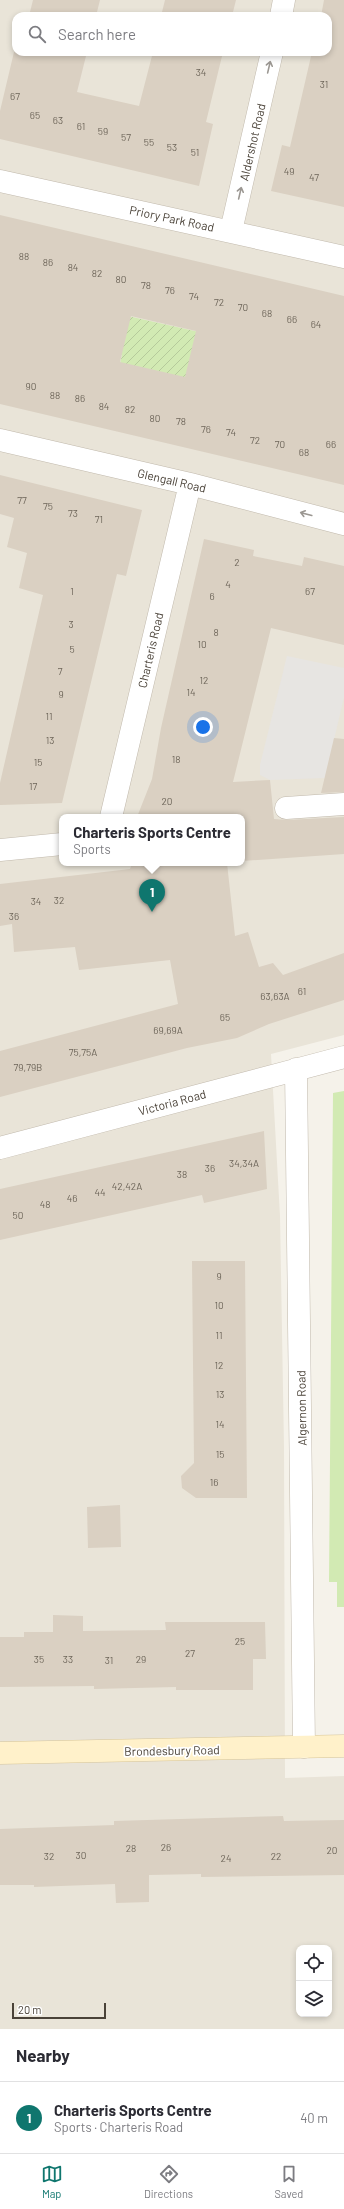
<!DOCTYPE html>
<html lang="en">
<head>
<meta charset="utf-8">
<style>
	body { margin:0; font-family:Barlow,sans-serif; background:#f2f2f3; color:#2b2b33 }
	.controls { position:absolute; right:12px; bottom:12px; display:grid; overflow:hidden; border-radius:8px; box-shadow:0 2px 6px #0003 }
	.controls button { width:36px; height:36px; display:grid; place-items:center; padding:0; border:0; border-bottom:1px solid #e1e1e2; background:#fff; color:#2b2b33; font:20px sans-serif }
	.scale { position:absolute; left:12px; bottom:10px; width:94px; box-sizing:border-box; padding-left:4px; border:2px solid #4a4238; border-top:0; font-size:11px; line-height:14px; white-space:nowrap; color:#4a4238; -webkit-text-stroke:3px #fff; paint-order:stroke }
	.you { position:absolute; left:203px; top:727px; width:14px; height:14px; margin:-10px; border:3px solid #fff; border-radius:50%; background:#1a73e8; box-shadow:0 0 0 6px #1a73e833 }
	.badge { display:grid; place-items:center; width:26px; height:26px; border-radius:50%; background:#0f766e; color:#fff; font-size:13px; font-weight:700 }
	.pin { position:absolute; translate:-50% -33px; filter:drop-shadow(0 1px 2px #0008) }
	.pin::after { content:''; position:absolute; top:21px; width:14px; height:12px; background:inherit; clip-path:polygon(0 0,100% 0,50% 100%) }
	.popup { position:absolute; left:59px; top:814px; width:186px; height:52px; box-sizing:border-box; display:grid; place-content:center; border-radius:8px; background:#fff; filter:drop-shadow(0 1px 3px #0005); font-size:13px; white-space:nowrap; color:#7c7c81 }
	.popup b { font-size:15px; color:#2b2b33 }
	.popup::after { content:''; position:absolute; left:50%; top:100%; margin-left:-8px; border:8px solid transparent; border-top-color:#fff }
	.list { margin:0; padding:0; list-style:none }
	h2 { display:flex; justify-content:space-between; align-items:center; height:52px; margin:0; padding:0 16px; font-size:17px }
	h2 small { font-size:13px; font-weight:400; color:#7c7c81 }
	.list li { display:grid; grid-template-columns:26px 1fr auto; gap:12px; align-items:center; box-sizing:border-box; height:72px; padding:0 16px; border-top:1px solid #e1e1e2 }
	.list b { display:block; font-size:15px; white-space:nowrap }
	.list p { margin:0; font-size:13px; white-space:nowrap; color:#7c7c81 }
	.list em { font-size:13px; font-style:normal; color:#7c7c81 }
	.icon { flex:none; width:22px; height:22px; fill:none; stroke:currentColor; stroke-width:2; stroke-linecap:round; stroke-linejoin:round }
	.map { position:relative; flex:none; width:344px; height:2029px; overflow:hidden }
	.search { position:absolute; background:#fff; box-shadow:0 2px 6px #0003; left:12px; right:12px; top:12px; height:44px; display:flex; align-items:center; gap:10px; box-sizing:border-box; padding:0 14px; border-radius:12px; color:#7c7c81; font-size:15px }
	.sheet { height:124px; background:#fff }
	nav { display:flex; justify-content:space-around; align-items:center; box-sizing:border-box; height:56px; border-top:1px solid #e1e1e2; background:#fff; font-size:11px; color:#7c7c81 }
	nav a { display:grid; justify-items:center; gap:2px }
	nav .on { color:#0f766e }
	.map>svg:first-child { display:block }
	.residential { fill:#e9e4d8; fill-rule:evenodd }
	.grass { fill:#d2eab3 }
	.garden { fill:url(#garden-furrows) }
	.parking { fill:#e7e5e2 }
	.building { fill:#dad0c2; fill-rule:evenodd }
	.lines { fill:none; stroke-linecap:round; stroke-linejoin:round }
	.street-casing { stroke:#c1b9ac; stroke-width:23 }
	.secondary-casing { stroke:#d6c59a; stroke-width:23 }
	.street { stroke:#fff; stroke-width:22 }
	.secondary { stroke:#fff1ca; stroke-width:22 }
	.oneway { stroke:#9b9792 }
	.labels { text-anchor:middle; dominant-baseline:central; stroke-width:3.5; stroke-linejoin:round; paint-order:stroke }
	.number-label { font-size:10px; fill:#6e665a }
	.street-label { font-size:12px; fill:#4a4238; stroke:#fff }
</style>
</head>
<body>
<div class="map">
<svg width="344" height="2029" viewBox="0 0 344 2029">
	<defs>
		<pattern id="garden-furrows" width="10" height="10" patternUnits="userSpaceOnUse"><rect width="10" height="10" fill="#d2eab3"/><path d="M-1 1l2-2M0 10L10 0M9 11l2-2" fill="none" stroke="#b6ca9b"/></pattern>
	</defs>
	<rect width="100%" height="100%" fill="#f5f2ea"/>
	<path class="residential" d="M0 0H344V1035L271 1054 280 1216 284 1447 285 1778 344 1776V2029H0ZM16 16H328V52H16ZM62 817H242V863H62ZM299 1948H329V2014H299Z"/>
	<path class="grass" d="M344 1091V1607H337V1582H329L333 1093Z"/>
	<path class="garden" d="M101 310 199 332 179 401 115 385 122 355 103 351Z"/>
	<path class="parking" d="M287 656 344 668V697L325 778 270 780 260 775V765Z"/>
	<path class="building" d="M33 0H100L96 16H29Z
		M165 0H236L232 16H161Z
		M324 0H344V207L271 191 282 145 290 147 312 52H328V16H321Z
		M14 52H87L77 92 139 106 153 52H223L206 122 213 124 199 186 0 139V111Z
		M0 215 344 296V485L0 404ZM131 316 196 331 185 377 120 362Z
		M0 475 142 510 126 576 117 574 62 803 0 805V783L43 595 19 588 27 553 7 547 14 518 0 514Z
		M204 539 254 550 253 556 302 566 304 557 344 566V645L271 628 233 782 270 780 274 819 287 820 344 817V854L242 861V817H137L152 779 161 728Z
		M334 738 344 739V792L321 793Z
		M132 863H227L235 936 248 932 259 967 273 963 283 975 344 953V1000L269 1024 237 1038 187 1048 0 1097V1051L178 1004 170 960 79 970 75 947 14 952 12 924 0 926V884L130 869Z
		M264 1131 267 1189 204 1203 202 1195 0 1240V1189Z
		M192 1261H245L247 1498H196L182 1488 181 1476 194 1463Z
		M120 1505 121 1547 88 1548 87 1507Z
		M53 1615 83 1616V1631L166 1630 165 1622H265L266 1659H253V1690H176V1687L94 1689V1686L0 1687V1637H24V1632H53Z
		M283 1816 284 1821 344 1820V1875L201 1877V1874L149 1875V1902L116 1903 115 1884 34 1887V1885H0V1829L114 1825V1821Z"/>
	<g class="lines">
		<g class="street-casing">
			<path id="street" d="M281 16 284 0
				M0 181 344 257
				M231 231 272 52
				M0 440 190 484 344 524
				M286 808 344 804
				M111 817 190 484
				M0 850 62 844
				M296 1069 304 1747
				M0 1148 344 1057"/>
		</g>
		<g class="secondary-casing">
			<path id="secondary" d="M0 1753 344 1746"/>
		</g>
		<use href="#street" class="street"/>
		<use href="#secondary" class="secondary"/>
	</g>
	<defs><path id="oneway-shaft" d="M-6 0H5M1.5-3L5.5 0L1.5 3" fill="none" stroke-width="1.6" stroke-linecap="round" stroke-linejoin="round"/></defs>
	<g class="oneway">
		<use href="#oneway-shaft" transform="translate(269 67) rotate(-77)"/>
		<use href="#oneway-shaft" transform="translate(240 193) rotate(-77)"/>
		<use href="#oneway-shaft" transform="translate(306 514) rotate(-165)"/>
	</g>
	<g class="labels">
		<g class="number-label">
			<text x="201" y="72">34</text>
			<text x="324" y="84">31</text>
			<text x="15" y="96">67</text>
			<text x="35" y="115">65</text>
			<text x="58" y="120">63</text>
			<text x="81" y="126">61</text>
			<text x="103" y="131">59</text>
			<text x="126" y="137">57</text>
			<text x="149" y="142">55</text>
			<text x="172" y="147">53</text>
			<text x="195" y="152">51</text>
			<text x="289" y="171">49</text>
			<text x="314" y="177">47</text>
			<text x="24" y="256">88</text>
			<text x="48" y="262">86</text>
			<text x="73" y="267">84</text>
			<text x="97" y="273">82</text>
			<text x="121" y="279">80</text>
			<text x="146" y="285">78</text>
			<text x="170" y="290">76</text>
			<text x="194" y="296">74</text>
			<text x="219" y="302">72</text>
			<text x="243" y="307">70</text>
			<text x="267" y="313">68</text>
			<text x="292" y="319">66</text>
			<text x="316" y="324">64</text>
			<text x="31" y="386">90</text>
			<text x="55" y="395">88</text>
			<text x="80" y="398">86</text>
			<text x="104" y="406">84</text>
			<text x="130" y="409">82</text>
			<text x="155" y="418">80</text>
			<text x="181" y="421">78</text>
			<text x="206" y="429">76</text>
			<text x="231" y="432">74</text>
			<text x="255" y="440">72</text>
			<text x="280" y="444">70</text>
			<text x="331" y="444">66</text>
			<text x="304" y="452">68</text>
			<text x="22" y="500">77</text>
			<text x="48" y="506">75</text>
			<text x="73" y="513">73</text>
			<text x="99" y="519">71</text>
			<text x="237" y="562">2</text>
			<text x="228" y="584">4</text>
			<text x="72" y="591">1</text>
			<text x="310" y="591">67</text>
			<text x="212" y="596">6</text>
			<text x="71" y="624">3</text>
			<text x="216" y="632">8</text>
			<text x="202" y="644">10</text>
			<text x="72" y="649">5</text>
			<text x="60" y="671">7</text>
			<text x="204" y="680">12</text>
			<text x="191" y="692">14</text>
			<text x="61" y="694">9</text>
			<text x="49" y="716">11</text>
			<text x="50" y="740">13</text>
			<text x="176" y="759">18</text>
			<text x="38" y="762">15</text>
			<text x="33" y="786">17</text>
			<text x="167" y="801">20</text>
			<text x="59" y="900">32</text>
			<text x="36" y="901">34</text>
			<text x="14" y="916">36</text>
			<text x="302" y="991">61</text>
			<text x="275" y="996">63,63A</text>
			<text x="225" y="1017">65</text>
			<text x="168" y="1030">69,69A</text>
			<text x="83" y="1052">75,75A</text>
			<text x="28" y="1067">79,79B</text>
			<text x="244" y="1163">34,34A</text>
			<text x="210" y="1168">36</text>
			<text x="182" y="1174">38</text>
			<text x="127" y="1186">42,42A</text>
			<text x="100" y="1192">44</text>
			<text x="72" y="1198">46</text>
			<text x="45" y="1204">48</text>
			<text x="18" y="1215">50</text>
			<text x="219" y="1276">9</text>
			<text x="219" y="1305">10</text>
			<text x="219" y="1335">11</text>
			<text x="219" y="1365">12</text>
			<text x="220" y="1394">13</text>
			<text x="220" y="1424">14</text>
			<text x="220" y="1454">15</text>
			<text x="214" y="1482">16</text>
			<text x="240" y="1641">25</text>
			<text x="190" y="1653">27</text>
			<text x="39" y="1659">35</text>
			<text x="68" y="1659">33</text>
			<text x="141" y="1659">29</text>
			<text x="109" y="1660">31</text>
			<text x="166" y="1847">26</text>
			<text x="131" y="1848">28</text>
			<text x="332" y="1850">20</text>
			<text x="81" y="1855">30</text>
			<text x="49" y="1856">32</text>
			<text x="276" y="1856">22</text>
			<text x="226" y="1858">24</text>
		</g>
		<g class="street-label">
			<text transform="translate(252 142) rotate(-77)">Aldershot Road</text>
			<text transform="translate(172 218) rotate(12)">Priory Park Road</text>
			<text transform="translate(172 480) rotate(13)">Glengall Road</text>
			<text transform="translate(150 650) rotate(-77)">Charteris Road</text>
			<text transform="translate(172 1102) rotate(-15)">Victoria Road</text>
			<text transform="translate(301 1408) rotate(-91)">Algernon Road</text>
			<text transform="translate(172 1750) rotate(-1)">Brondesbury Road</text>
		</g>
	</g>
</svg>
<div class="controls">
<button><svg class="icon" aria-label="locate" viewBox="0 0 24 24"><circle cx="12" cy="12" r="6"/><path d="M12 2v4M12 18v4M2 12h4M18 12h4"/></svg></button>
<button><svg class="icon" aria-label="layers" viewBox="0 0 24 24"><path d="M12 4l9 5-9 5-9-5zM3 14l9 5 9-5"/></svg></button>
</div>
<div class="scale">20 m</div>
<div class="you"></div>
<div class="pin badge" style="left:152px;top:912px">1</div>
<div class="popup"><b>Charteris Sports Centre</b>Sports</div>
<div class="search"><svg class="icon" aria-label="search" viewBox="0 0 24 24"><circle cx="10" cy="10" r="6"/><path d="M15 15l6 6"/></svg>Search here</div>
</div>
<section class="sheet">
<h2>Nearby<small></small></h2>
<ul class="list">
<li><span class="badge">1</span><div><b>Charteris Sports Centre</b><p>Sports · Charteris Road</p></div><em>40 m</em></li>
</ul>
</section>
<nav>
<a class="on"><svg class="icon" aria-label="map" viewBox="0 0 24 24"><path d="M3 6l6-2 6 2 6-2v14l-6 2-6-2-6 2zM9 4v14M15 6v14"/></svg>Map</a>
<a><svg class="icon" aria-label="directions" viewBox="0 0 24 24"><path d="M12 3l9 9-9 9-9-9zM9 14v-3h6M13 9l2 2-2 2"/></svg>Directions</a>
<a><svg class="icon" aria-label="saved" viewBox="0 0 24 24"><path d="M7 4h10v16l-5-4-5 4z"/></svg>Saved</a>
</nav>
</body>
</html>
